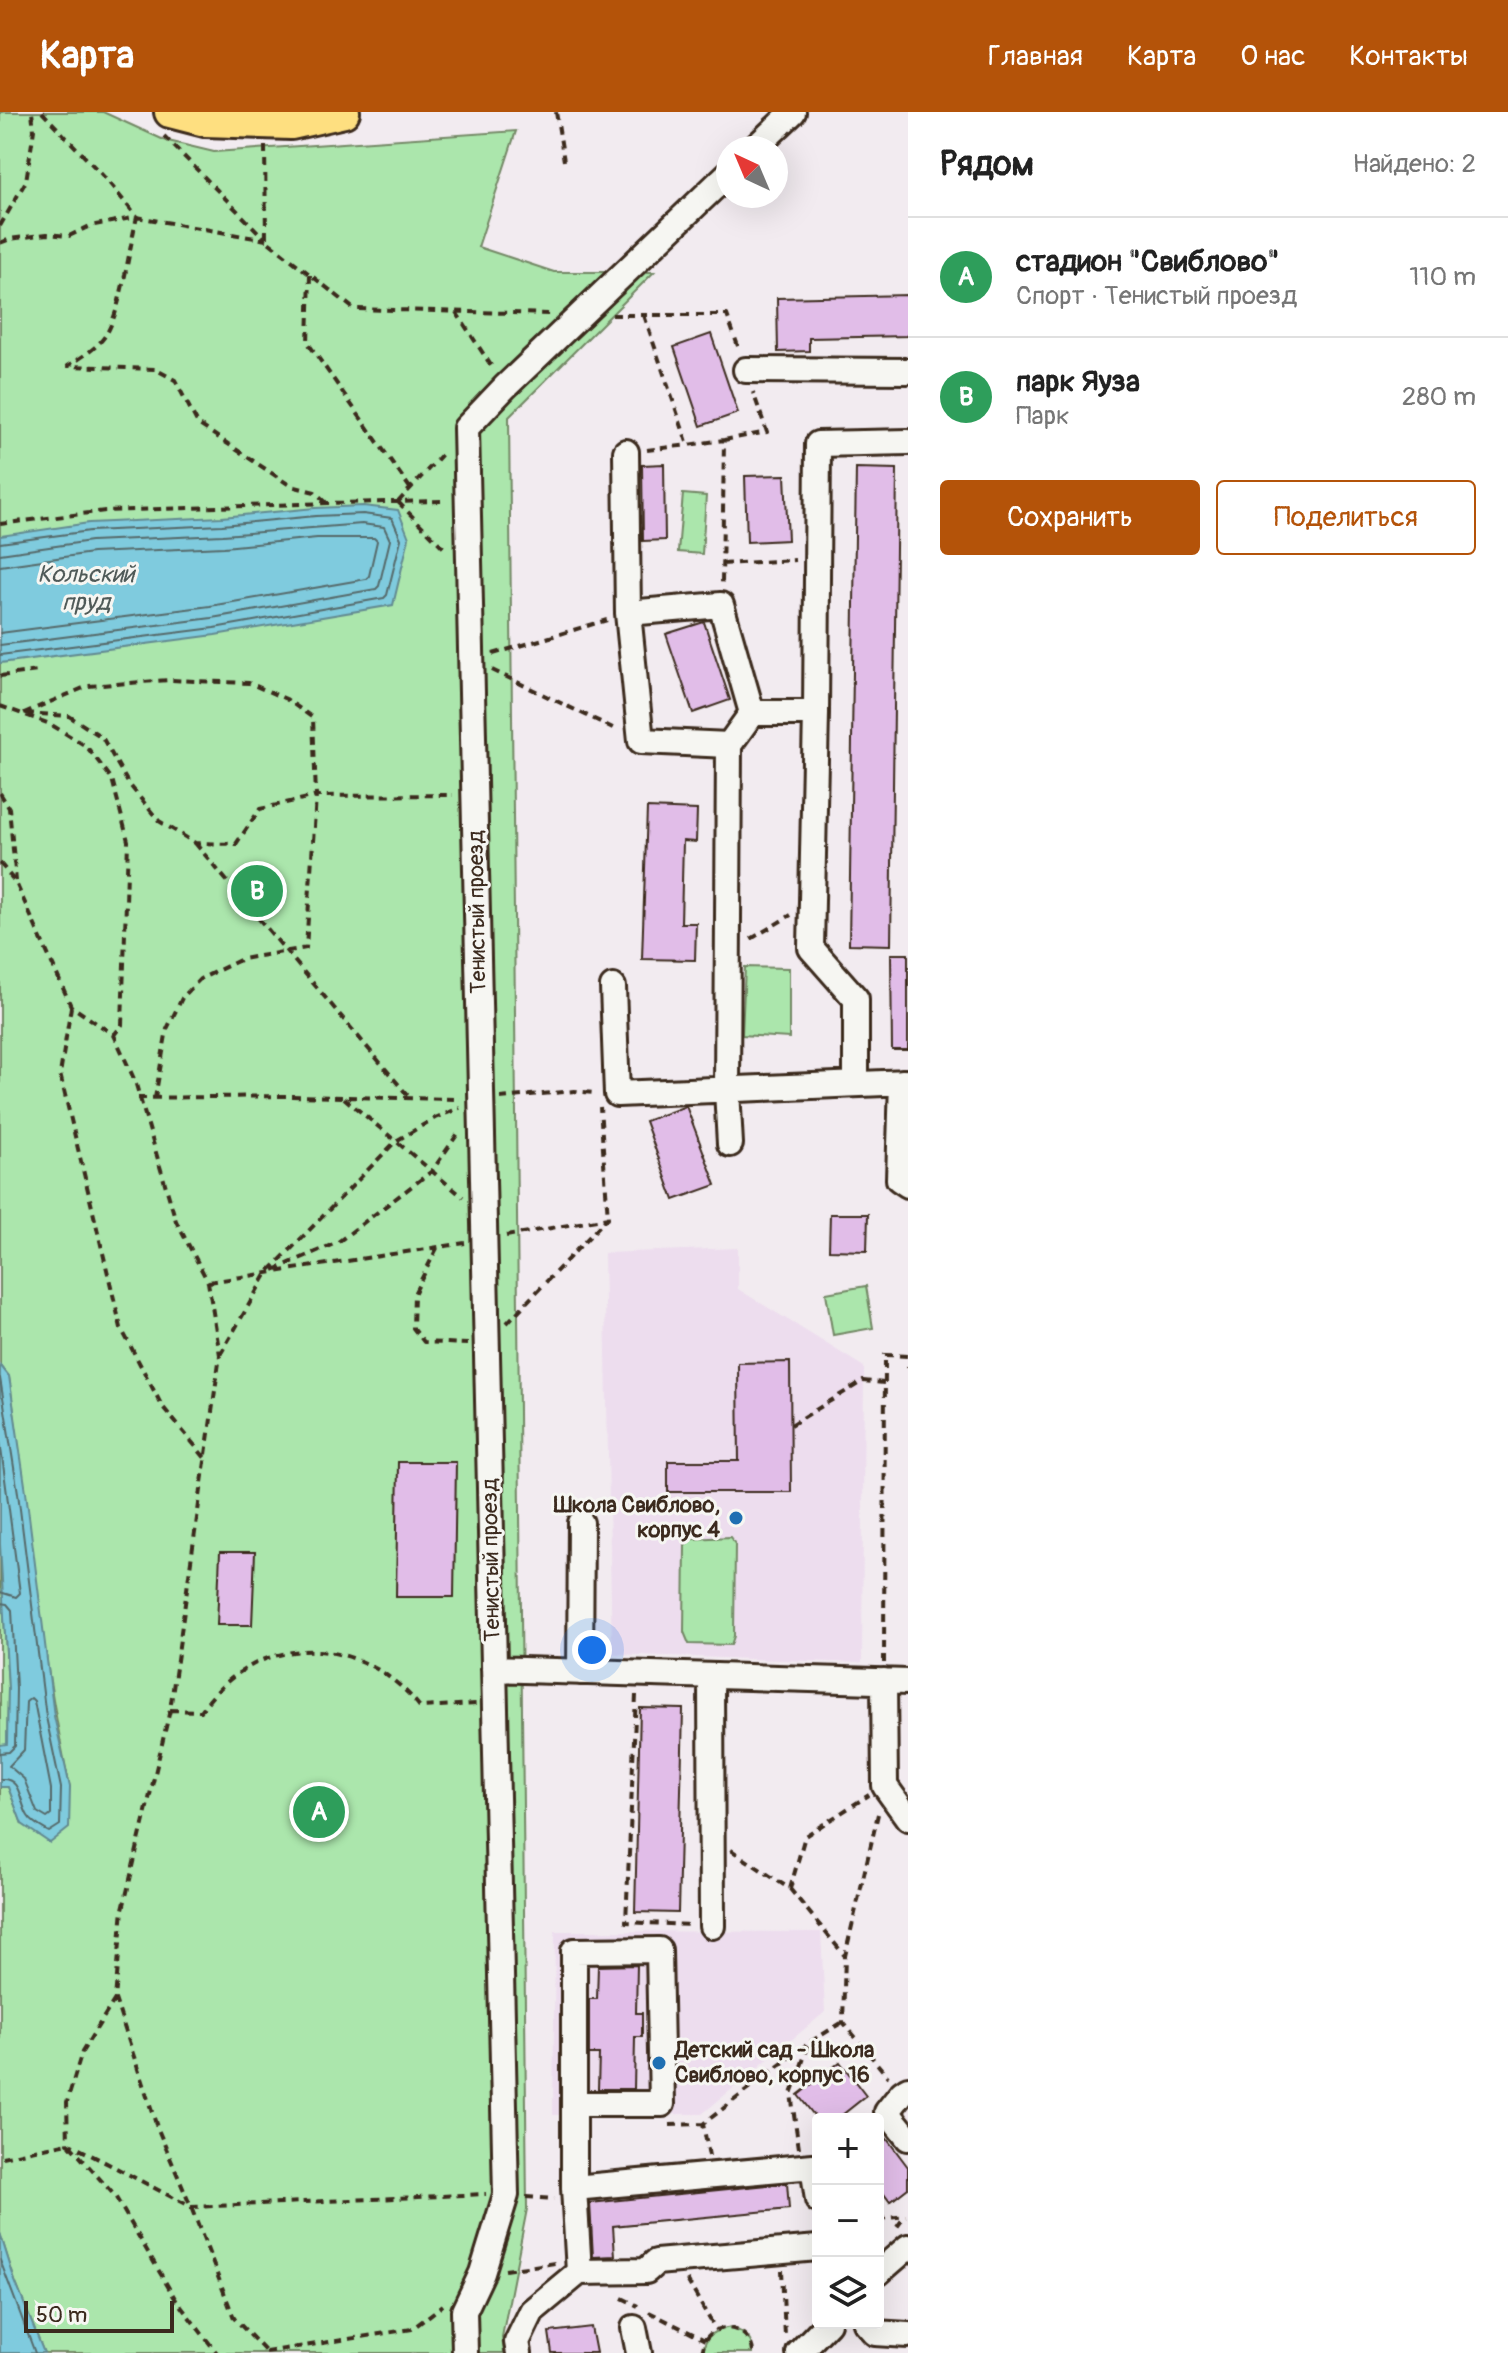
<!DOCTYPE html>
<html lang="ru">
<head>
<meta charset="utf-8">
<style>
	body { margin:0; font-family:Pangolin,sans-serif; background:#f6f6f6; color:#222 }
	.controls { position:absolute; right:24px; bottom:24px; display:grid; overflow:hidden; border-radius:8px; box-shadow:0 8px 32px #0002 }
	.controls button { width:72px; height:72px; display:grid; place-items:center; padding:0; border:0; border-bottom:2px solid #e0e0e0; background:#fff; color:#222; font:40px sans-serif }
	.compass { position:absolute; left:716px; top:24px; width:72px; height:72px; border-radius:50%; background:#fff; box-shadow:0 8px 32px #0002; rotate:316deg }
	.scale { position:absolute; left:24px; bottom:20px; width:150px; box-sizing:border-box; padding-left:8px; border:4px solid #3b2a1e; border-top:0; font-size:22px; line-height:28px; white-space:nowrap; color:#3b2a1e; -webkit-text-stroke:6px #f6f6f2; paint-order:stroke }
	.you { position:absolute; left:592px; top:1538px; width:28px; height:28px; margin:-20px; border:6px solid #fff; border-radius:50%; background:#1a73e8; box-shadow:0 0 0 12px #1a73e833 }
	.badge { display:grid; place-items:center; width:52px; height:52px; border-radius:50%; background:#b45309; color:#fff; font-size:26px; font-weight:700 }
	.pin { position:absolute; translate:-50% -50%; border:4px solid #fff; box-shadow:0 2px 8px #0006 }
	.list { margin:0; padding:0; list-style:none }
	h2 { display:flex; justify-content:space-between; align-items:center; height:104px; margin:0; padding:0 32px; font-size:34px }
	h2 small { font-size:26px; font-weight:400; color:#767676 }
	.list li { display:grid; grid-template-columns:52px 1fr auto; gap:24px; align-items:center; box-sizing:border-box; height:120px; padding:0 32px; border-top:2px solid #e0e0e0 }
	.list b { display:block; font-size:30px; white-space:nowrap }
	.list p { margin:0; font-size:26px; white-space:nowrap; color:#767676 }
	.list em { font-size:26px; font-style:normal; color:#767676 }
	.actions { display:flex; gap:16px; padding:24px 32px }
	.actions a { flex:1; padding:18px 0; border:2px solid #b45309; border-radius:8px; text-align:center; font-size:28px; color:#b45309 }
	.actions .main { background:#b45309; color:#fff }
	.icon { flex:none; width:44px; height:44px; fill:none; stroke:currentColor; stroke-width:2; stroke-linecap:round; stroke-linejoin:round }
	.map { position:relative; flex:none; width:908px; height:2241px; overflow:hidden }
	header { display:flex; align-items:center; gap:48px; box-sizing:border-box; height:112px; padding:0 40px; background:#b45309; color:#fff }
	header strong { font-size:38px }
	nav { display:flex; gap:44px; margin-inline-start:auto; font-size:28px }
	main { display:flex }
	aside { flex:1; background:#fff }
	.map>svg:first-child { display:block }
	.built { fill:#edddee }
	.green { fill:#abe6ac; stroke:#738865; stroke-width:2 }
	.water { fill:#7fcbde; stroke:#648b91; stroke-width:2 }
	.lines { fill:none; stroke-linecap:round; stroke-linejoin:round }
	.shore { stroke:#566a6b; stroke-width:2 }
	.building { fill:#e1bde8; stroke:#3b2a1e; stroke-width:2 }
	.minor-casing { stroke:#3b2a1e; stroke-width:30 }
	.major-casing { stroke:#3b2a1e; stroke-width:36 }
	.path { stroke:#3b2a1e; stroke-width:4; stroke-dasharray:8 6; stroke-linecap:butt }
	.minor { stroke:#f6f6f2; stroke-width:24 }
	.major { stroke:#fedf80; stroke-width:30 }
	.poi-dot { fill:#1f6fb2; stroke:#f6f6f2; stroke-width:3 }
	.labels { text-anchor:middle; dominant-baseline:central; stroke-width:6; stroke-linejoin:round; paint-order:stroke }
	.street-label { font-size:22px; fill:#3b2a1e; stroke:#f6f6f2 }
	.poi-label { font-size:22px; font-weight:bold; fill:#3b2a1e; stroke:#f6f6f2; text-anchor:end }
	.water-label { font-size:24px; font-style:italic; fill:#4f5a58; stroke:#f6f6f2 }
</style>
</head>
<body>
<header>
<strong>Карта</strong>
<nav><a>Главная</a><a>Карта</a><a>О нас</a><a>Контакты</a></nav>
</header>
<main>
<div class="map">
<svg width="908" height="2241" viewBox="0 0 908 2241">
	<rect width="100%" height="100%" fill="#f2ebf0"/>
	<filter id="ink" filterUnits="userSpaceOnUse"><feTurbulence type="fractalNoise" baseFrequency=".0125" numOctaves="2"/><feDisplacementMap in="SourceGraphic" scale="16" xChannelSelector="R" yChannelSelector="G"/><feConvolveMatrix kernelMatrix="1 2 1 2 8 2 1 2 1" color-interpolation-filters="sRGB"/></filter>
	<g filter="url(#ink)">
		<path class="built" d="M738 1136V1177L864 1255 862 1551 612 1542 604 1141Z
			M555 1819 821 1820 825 1900 702 2002 553 2003Z"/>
		<path class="green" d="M0 0H103L164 28 214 40 516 19 478 135 554 160H654L509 305 527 2097 502 2225 504 2241H44L15 2169 0 2121V1675H8L22 1712 70 1675C40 1540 29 1401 9 1265L0 1253Z
			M683 382 706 384 702 442 678 440Z
			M745 855 789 856V926L742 923Z
			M866 1174 873 1216 833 1223 826 1181Z
			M730 1425 735 1432 734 1524 731 1533 689 1532 684 1520 685 1433 691 1427Z
			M0 1432 8 1576 7 1633H0Z
			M731 2215C744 2221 753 2226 753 2241H702C706 2222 712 2219 731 2215Z"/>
		<path class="water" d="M363 394 398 398 409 426 393 493 215 523 0 551V424L89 411 222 405 315 396Z
			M0 1253 9 1264 26 1380 54 1604 70 1675 69 1716 50 1731 22 1712 8 1675H0V1633L7 1632 8 1576 0 1432Z
			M0 2121 15 2169 44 2241H0Z"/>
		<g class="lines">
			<path class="shore" d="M0 431 90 419 222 413 316 404 363 402 392 406 401 427 387 483 384 486 214 516 0 543
				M0 442 91 429 223 423 362 412 384 415 390 428 379 474 376 477 212 506 0 533
				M0 454 92 441 224 435 317 426H374L377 429 369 464 366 467 210 494 0 521
				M0 1266 18 1381 46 1605 61 1676 60 1713 49 1720C42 1716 32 1711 28 1704 19 1690 22 1665 0 1667
				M0 1329 20 1481 16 1485 0 1480
				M0 1491 7 1492 12 1498 16 1576 15 1634 9 1640 0 1641
				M31 1586 34 1589 51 1677V1703L47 1706 37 1700 24 1667 9 1654 24 1638 26 1590Z
				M0 2148 35 2241"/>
		</g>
		<path class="building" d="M908 183V224L809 226V239L778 240 777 186Z
			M711 222 738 301 701 314 674 235Z
			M664 352 665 428 643 429 642 353Z
			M856 356 897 357 891 833 849 832Z
			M785 363 788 428 747 430 745 364Z
			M704 510 730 588 693 601 666 522Z
			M647 696 697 698 696 730 683 729 681 811H696L695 848 642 847Z
			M891 842H908V938H892Z
			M686 994 716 1073 674 1088 645 1009Z
			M830 1102H868L867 1139 829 1138Z
			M790 1250 791 1380H668V1349H739L738 1251Z
			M398 1350H456L454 1485H396Z
			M220 1440H255L252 1513H217Z
			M640 1596 683 1597 678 1801 635 1800Z
			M637 1853 636 1901H642V1925H635L634 1977H598L599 1942H589V1887H597L598 1854Z
			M840 1950 866 1984 837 2007H817L798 1983Z
			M887 2027 908 2055V2076L890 2090 878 2074V2034Z
			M787 2071 789 2097 613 2114 615 2144 593 2145 590 2091Z
			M591 2215 596 2241H552L549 2220Z"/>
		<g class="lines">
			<g class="minor-casing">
				<path id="minor" d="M755 36 793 0
					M746 258 908 259
					M626 340 628 501
					M816 601 818 332 908 330
					M729 633 641 629 628 501 721 493 752 601
					M613 875 617 982 908 970
					M902 970 899 1067 908 1073
					M730 1032 727 978 729 633 752 601H816L811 836 856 887V972
					M494 1557 908 1570
					M580 1560 581 1411
					M711 1564 712 1814
					M884 1569 885 1674 908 1706
					M908 1977 902 1981 887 2000 908 2026
					M574 2076V1839L659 1838 662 1992H575
					M579 2160 574 2076 813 2054 818 2088
					M878 2161 908 2135
					M866 2211 875 2221 908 2223
					M634 2216 639 2241
					M465 2241 464 2199 482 2161 506 2083 466 316 505 275 728 62
					M519 2241 517 2230 532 2199 579 2160 646 2159 656 2150 818 2136
					M799 2241 828 2211"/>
			</g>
			<g class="major-casing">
				<path id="major" d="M170 0 205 9 291 12 344 0"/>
			</g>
			<path class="path" d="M42 0 106 67 137 105C129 137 122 194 107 221 99 235 82 245 68 254L155 257 175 268 198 312 291 374 315 380 327 391
				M556 0 564 49
				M164 24 264 126
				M265 34 266 128 354 197 552 202
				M0 114 26 69 34 18 32 0
				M0 131 10 127 47 122 69 124 90 114 137 105 266 128
				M310 163 308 231 410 376
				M456 200 494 258
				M612 203H727L739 237
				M644 203 688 333 724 328 722 472
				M724 328 767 320 753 280
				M647 338 688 333
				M398 390 447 439
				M398 390 445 339
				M0 412 105 399 327 391 445 389
				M722 452 795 448
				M493 542 607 508
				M492 558 617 618
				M0 564 37 559
				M0 594 50 612 86 634 112 667 128 729 122 913 114 923
				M24 601 88 574 170 568 249 571 286 587 313 606 316 684 306 836 242 847 200 867 182 886 167 917 155 986
				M26 601 69 604 102 625 128 671 159 709 195 731 236 732 260 697 316 684 453 683
				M0 681 9 696 16 769
				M195 731 410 986
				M0 751 16 771 71 894 114 923 135 969 176 1109 208 1170 220 1243 170 1598 123 1797 115 1887 157 2015 191 2095 234 2206 267 2241
				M751 827 791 803
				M71 895 60 962 121 1216 162 1294 206 1347
				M138 986 286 984 460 987
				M344 986 463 1085
				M500 986 574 979 595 981
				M506 1124 608 1106 600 995
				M437 1136 414 1182 413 1216 424 1230 468 1232
				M274 1158 338 1130 432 1059 459 1020
				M209 1170 465 1131
				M507 1211 606 1107
				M220 1243 267 1161 289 1139 396 1029 435 1006 460 996
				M908 1254V1256
				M791 1313 863 1269 884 1271
				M884 1551 885 1243 908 1244
				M636 1583 626 1810 690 1813
				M170 1598 201 1599C256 1519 361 1520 420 1595L476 1592
				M878 1702 845 1844 843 1910 888 1965
				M731 1738 790 1777 845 1844
				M790 1777 805 1724 869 1683
				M115 1887 82 1940 67 1990 68 2031 191 2095 486 2082
				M670 2013 703 2012
				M799 2036 791 1982 809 1932
				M709 2044 703 2012 810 1930 843 1910
				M2 2045 68 2031 115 2084 176 2188 217 2241
				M526 2085 554 2087
				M878 2107 906 2104
				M897 2115 905 2104
				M505 2158 555 2151
				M782 2158 785 2225
				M687 2168 716 2218
				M622 2186 638 2194
				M649 2200 705 2228
				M266 2240 412 2217 443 2193
				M702 2241C702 2240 705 2229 705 2228 719 2206 752 2217 753 2241"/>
			<use href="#minor" class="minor"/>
			<use href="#major" class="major"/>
		</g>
	</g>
	<g class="poi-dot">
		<circle cx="736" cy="1406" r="8"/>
		<circle cx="659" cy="1951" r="8"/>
	</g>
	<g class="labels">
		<g class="street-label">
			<text transform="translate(477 800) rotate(-91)">Тенистый проезд</text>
			<text transform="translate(491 1448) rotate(-91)">Тенистый проезд</text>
		</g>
		<g class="poi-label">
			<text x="720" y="1393">Школа Свиблово,<tspan x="720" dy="25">корпус 4</tspan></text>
			<text x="675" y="1938" text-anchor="start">Детский сад - Школа<tspan x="675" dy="25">Свиблово, корпус 16</tspan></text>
		</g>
		<g class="water-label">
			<text x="86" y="462">Кольский<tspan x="86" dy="28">пруд</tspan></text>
		</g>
	</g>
</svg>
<div class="controls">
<button>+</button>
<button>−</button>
<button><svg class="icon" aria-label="layers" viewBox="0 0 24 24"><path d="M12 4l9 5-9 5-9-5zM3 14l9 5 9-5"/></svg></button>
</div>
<svg class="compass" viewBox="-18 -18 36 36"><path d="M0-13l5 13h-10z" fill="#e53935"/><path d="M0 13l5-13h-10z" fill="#767676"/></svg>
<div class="scale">50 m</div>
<div class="you"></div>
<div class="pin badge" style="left:319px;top:1700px;background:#2e9e5b">A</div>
<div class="pin badge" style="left:257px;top:779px;background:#2e9e5b">B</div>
</div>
<aside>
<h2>Рядом<small>Найдено: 2</small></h2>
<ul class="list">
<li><span class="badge" style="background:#2e9e5b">A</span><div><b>стадион &quot;Свиблово&quot;</b><p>Спорт · Тенистый проезд</p></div><em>110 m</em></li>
<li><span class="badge" style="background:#2e9e5b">B</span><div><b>парк Яуза</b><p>Парк</p></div><em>280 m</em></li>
</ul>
<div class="actions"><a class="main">Сохранить</a><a>Поделиться</a></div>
</aside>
</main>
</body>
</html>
